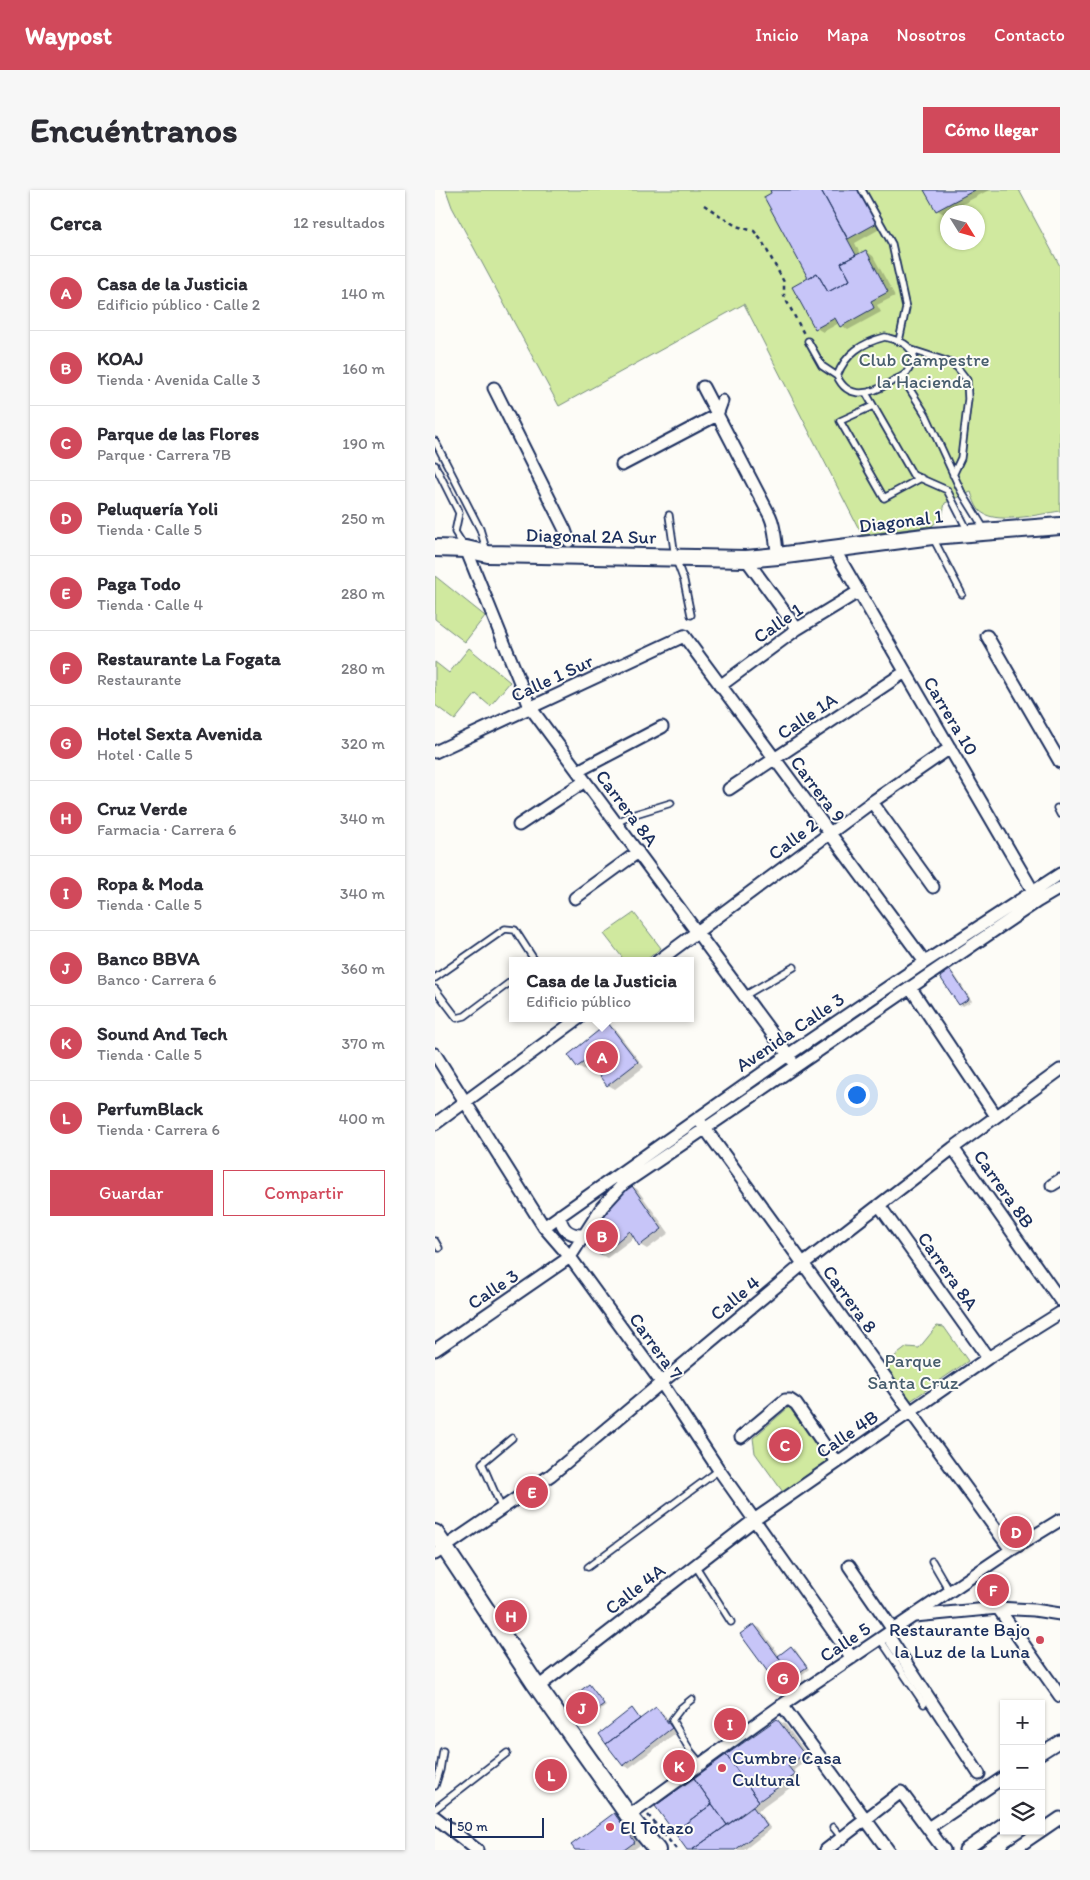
<!DOCTYPE html>
<html lang="es">
<head>
<meta charset="utf-8">
<style>
	body { margin:0; font-family:Itim,sans-serif; background:#f7f7f7; color:#2b2b33 }
	.controls { position:absolute; right:15px; bottom:15px; display:grid; overflow:hidden; border-radius:0px; box-shadow:0 1px 4px #0004 }
	.controls button { width:45px; height:45px; display:grid; place-items:center; padding:0; border:0; border-bottom:1px solid #e1e1e2; background:#fff; color:#2b2b33; font:25px sans-serif }
	.compass { position:absolute; left:505px; top:15px; width:45px; height:45px; border-radius:50%; background:#fff; box-shadow:0 1px 4px #0004; rotate:127deg }
	.scale { position:absolute; left:15px; bottom:12px; width:94px; box-sizing:border-box; padding-left:5px; border:2px solid #1b2f5e; border-top:0; font-size:14px; line-height:18px; white-space:nowrap; color:#1b2f5e; -webkit-text-stroke:4px #fdfcf7; paint-order:stroke }
	.you { position:absolute; left:421px; top:904px; width:18px; height:18px; margin:-12px; border:4px solid #fff; border-radius:50%; background:#1a73e8; box-shadow:0 0 0 8px #1a73e833 }
	.badge { display:grid; place-items:center; width:32px; height:32px; border-radius:50%; background:#d1495b; color:#fff; font-size:16px; font-weight:700 }
	.pin { position:absolute; translate:-50% -50%; border:2px solid #fff; box-shadow:0 1px 5px #0006 }
	.popup { position:absolute; left:74px; top:767px; width:185px; height:65px; box-sizing:border-box; display:grid; place-content:center; border-radius:0px; background:#fff; filter:drop-shadow(0 1px 4px #0005); font-size:16px; white-space:nowrap; color:#7c7c81 }
	.popup b { font-size:19px; color:#2b2b33 }
	.popup::after { content:''; position:absolute; left:50%; top:100%; margin-left:-10px; border:10px solid transparent; border-top-color:#fff }
	.list { margin:0; padding:0; list-style:none }
	h2 { display:flex; justify-content:space-between; align-items:center; height:65px; margin:0; padding:0 20px; font-size:21px }
	h2 small { font-size:16px; font-weight:400; color:#7c7c81 }
	.list li { display:grid; grid-template-columns:32px 1fr auto; gap:15px; align-items:center; box-sizing:border-box; height:75px; padding:0 20px; border-top:1px solid #e1e1e2 }
	.list b { display:block; font-size:19px; white-space:nowrap }
	.list p { margin:0; font-size:16px; white-space:nowrap; color:#7c7c81 }
	.list em { font-size:16px; font-style:normal; color:#7c7c81 }
	.actions { display:flex; gap:10px; padding:15px 20px }
	.actions a { flex:1; padding:11px 0; border:1px solid #d1495b; border-radius:0px; text-align:center; font-size:18px; color:#d1495b }
	.actions .main { background:#d1495b; color:#fff }
	.icon { flex:none; width:28px; height:28px; fill:none; stroke:currentColor; stroke-width:2; stroke-linecap:round; stroke-linejoin:round }
	.map { position:relative; flex:none; width:625px; height:1660px; overflow:hidden; border-radius:0px }
	header { display:flex; align-items:center; gap:30px; box-sizing:border-box; height:70px; padding:0 25px; background:#d1495b; color:#fff }
	header strong { font-size:24px }
	nav { display:flex; gap:28px; margin-inline-start:auto; font-size:18px }
	.intro { display:flex; align-items:center; justify-content:space-between; box-sizing:border-box; height:120px; padding:0 30px }
	h1 { margin:0; font-size:35px }
	.button { padding:12px 22px; border-radius:0px; background:#d1495b; color:#fff; font-size:18px; font-weight:700 }
	main { display:flex; gap:30px; padding:0 30px }
	aside { flex:1; background:#fff; border-radius:0px; box-shadow:0 1px 4px #0004 }
	.map>svg:first-child { display:block }
	.green { fill:#d0e99f; stroke:#768c7e; fill-rule:evenodd }
	.shadow { fill:#0003 }
	.building { fill:#c7c5f8; stroke:#1b2f5e }
	.lines { fill:none; stroke-linecap:round; stroke-linejoin:round }
	.service-casing { stroke:#1b2f5e; stroke-width:9 }
	.minor-casing { stroke:#1b2f5e; stroke-width:15 }
	.secondary-casing { stroke:#1b2f5e; stroke-width:20 }
	.path { stroke:#1b2f5e; stroke-width:2.5; stroke-dasharray:4 4; stroke-linecap:butt }
	.service { stroke:#fdfcf7; stroke-width:5.5 }
	.minor { stroke:#fdfcf7; stroke-width:11 }
	.secondary { stroke:#fdfcf7; stroke-width:16 }
	.poi-dot { fill:#d1495b; stroke:#fdfcf7; stroke-width:2 }
	.labels { text-anchor:middle; dominant-baseline:central; stroke-width:4; stroke-linejoin:round; paint-order:stroke }
	.park-label { font-size:19px; fill:#485e6e; stroke:#fdfcf7 }
	.street-label { font-size:19px; fill:#1b2f5e; stroke:#fdfcf7 }
	.poi-label { font-size:19px; fill:#1b2f5e; stroke:#fdfcf7; text-anchor:start }
</style>
</head>
<body>
<header>
<strong>Waypost</strong>
<nav><a>Inicio</a><a>Mapa</a><a>Nosotros</a><a>Contacto</a></nav>
</header>
<div class="intro"><h1>Encuéntranos</h1><a class="button">Cómo llegar</a></div>
<main>
<aside>
<h2>Cerca<small>12 resultados</small></h2>
<ul class="list">
<li><span class="badge">A</span><div><b>Casa de la Justicia</b><p>Edificio público · Calle 2</p></div><em>140 m</em></li>
<li><span class="badge">B</span><div><b>KOAJ</b><p>Tienda · Avenida Calle 3</p></div><em>160 m</em></li>
<li><span class="badge">C</span><div><b>Parque de las Flores</b><p>Parque · Carrera 7B</p></div><em>190 m</em></li>
<li><span class="badge">D</span><div><b>Peluquería Yoli</b><p>Tienda · Calle 5</p></div><em>250 m</em></li>
<li><span class="badge">E</span><div><b>Paga Todo</b><p>Tienda · Calle 4</p></div><em>280 m</em></li>
<li><span class="badge">F</span><div><b>Restaurante La Fogata</b><p>Restaurante</p></div><em>280 m</em></li>
<li><span class="badge">G</span><div><b>Hotel Sexta Avenida</b><p>Hotel · Calle 5</p></div><em>320 m</em></li>
<li><span class="badge">H</span><div><b>Cruz Verde</b><p>Farmacia · Carrera 6</p></div><em>340 m</em></li>
<li><span class="badge">I</span><div><b>Ropa &amp; Moda</b><p>Tienda · Calle 5</p></div><em>340 m</em></li>
<li><span class="badge">J</span><div><b>Banco BBVA</b><p>Banco · Carrera 6</p></div><em>360 m</em></li>
<li><span class="badge">K</span><div><b>Sound And Tech</b><p>Tienda · Calle 5</p></div><em>370 m</em></li>
<li><span class="badge">L</span><div><b>PerfumBlack</b><p>Tienda · Carrera 6</p></div><em>400 m</em></li>
</ul>
<div class="actions"><a class="main">Guardar</a><a>Compartir</a></div>
</aside>
<div class="map">
<svg width="625" height="1660" viewBox="0 0 625 1660">
	<rect width="100%" height="100%" fill="#fdfcf7"/>
	<filter id="ink" filterUnits="userSpaceOnUse"><feTurbulence type="fractalNoise" baseFrequency=".02" numOctaves="2"/><feDisplacementMap in="SourceGraphic" scale="10" xChannelSelector="R" yChannelSelector="G"/><feConvolveMatrix kernelMatrix="1 2 1 2 8 2 1 2 1" color-interpolation-filters="sRGB"/></filter>
	<g filter="url(#ink)">
		<path class="green" d="M11 0H584L625 76V321C605 324 558 336 544 320 540 315 538 308 536 302L510 313 507 327 497 336 427 345 309 114 124 216 17 17ZM512 22H542V52H512Z
			M0 386 50 426 30 452 0 429Z
			M34 458 75 492 55 516 41 504 20 530 0 515V472L14 483Z
			M199 723 226 758 210 771H190L169 744Z
			M502 1136 509 1137 533 1171 471 1214 447 1183 456 1175 455 1170 472 1157 484 1158Z
			M354 1217 392 1271 348 1302 320 1263 318 1248Z"/>
		<path class="shadow" d="M336 0H430L450 36 420 53 425 64 431 61 438 66 460 106 442 115 446 122 413 140 404 133 388 142 381 138 375 88 330 8 338 4Z
			M491 0H554L509 24 502 20Z
			M515 782 519 784 537 811 528 816 525 814 507 787Z
			M173 835 180 839 209 877 180 899 173 895 157 875 150 880 143 876Z
			M195 995 202 999 234 1043 212 1059 205 1055 200 1047 172 1068 165 1064Z
			M319 1435 325 1438 345 1466 356 1457 360 1459 374 1479 361 1489 365 1493 352 1503 347 1500 307 1444Z
			M154 1496 171 1516 154 1529 150 1527Z
			M221 1518 226 1521 242 1542 194 1578 188 1575 197 1520 206 1529Z
			M342 1530 350 1534 375 1568 359 1580 366 1590 323 1621 336 1639 309 1660H253L259 1590Z
			M179 1625 184 1628 205 1655 198 1660H142Z"/>
		<path class="building" d="M335 0H386L421 65 406 73 415 90 393 102 382 83 373 88 329 7 336 3Z
			M386 0H426L444 32 413 49Z
			M489 0H540L501 21Z
			M431 60 453 102 436 111 439 118 405 137 400 128 380 139 357 97 382 83 393 102 415 90 406 73Z
			M515 780 534 809 524 815 505 787Z
			M173 833 203 872 172 896 152 870 142 877 133 865Z
			M195 993 227 1039 204 1056 195 1041 165 1065 153 1053 160 1039 181 1008Z
			M319 1434 360 1490 346 1500 305 1444Z
			M356 1456 372 1477 358 1487 343 1466Z
			M154 1494 169 1514 150 1528 135 1509Z
			M221 1517 237 1538 188 1576 171 1554Z
			M197 1518 205 1529 171 1554 164 1544Z
			M342 1529 369 1564 353 1576 360 1585 324 1611 291 1565Z
			M291 1565 324 1611 292 1635 259 1588Z
			M259 1588 277 1614 239 1642 220 1616Z
			M277 1614 292 1635 257 1660H252L239 1642Z
			M318 1617 332 1636 300 1660H257Z
			M179 1623 200 1652 189 1660H140L136 1655Z"/>
		<g class="lines">
			<g class="service-casing">
				<path id="service" d="M427 0 457 54 471 118 464 151
					M450 147C464 151 475 153 479 167 477 172 475 178 472 182 468 187 461 189 456 192 437 204 413 211 402 186 411 163 427 153 450 147Z
					M373 151 387 176 402 186
					M477 160 511 171 522 177 532 190 533 209 526 268 518 285
					M467 187 491 225 526 301 550 340
					M431 203 478 285 512 300 533 341
					M438 216 405 231 449 308 486 288
					M0 251 45 339 52 362
					M0 275 24 323 20 342 29 356
					M234 325 240 367 249 391 256 425
					M498 348 527 404
					M622 618 625 624
					M181 633 197 625 236 613
					M0 788 70 739 80 740 100 771
					M0 799 22 828 30 826 78 790
					M309 806 359 777
					M0 1051 4 1058
					M67 1319 47 1273 77 1248
					M497 1371 515 1402
					M260 1375 296 1432
					M153 1377 284 1280
					M445 1449 489 1514
					M257 1509 246 1518 237 1530 256 1562 266 1574
					M374 1571 382 1563
					M0 1596 5 1580 8 1561
					M0 1619 72 1563
					M398 1637 407 1648"/>
			</g>
			<g class="minor-casing">
				<path id="minor" d="M268 197 335 326C341 339 340 353 343 366
					M59 198 130 340 134 351
					M187 275 282 225 287 211
					M31 359 95 517 356 869
					M399 359 602 708
					M311 369 362 439
					M552 446 625 572
					M285 496 362 439 423 402
					M0 562 249 446 490 772
					M143 581 227 537
					M294 599 470 482
					M437 612 498 697
					M84 635 150 591
					M140 708 203 662
					M223 771 437 612 515 558
					M475 797 561 926
					M0 864 109 1037 135 1067 226 1192 284 1280 417 1468
					M266 933 576 1360
					M0 934 144 828
					M518 958 625 1110
					M617 995 625 990
					M444 1015 553 1168
					M125 1025C126 1039 134 1046 149 1045
					M109 1037 353 865 490 772 625 684
					M0 1160 135 1067 167 1017 188 994C327 901 464 804 603 711L625 698
					M306 1247 350 1210H355L361 1214 401 1272
					M0 1364 116 1285 368 1074 518 958 625 880
					M414 1376 458 1440
					M563 1418 625 1506
					M480 1426 563 1418 599 1420 625 1424
					M452 1444 544 1584
					M103 1497 319 1330 553 1168 625 1123
					M347 1515 453 1660
					M606 1563 625 1551
					M194 1626 347 1515 576 1360 625 1330
					M0 1627 42 1660
					M493 1638 569 1587
					M606 1641 625 1628
					M391 1660 466 1602 509 1660
					M530 1660 569 1633
					M578 1660 606 1641"/>
			</g>
			<g class="secondary-casing">
				<path id="secondary" d="M0 358 31 359 53 364 311 369 343 366 497 346 625 336
					M0 1343 99 1492 194 1626 222 1660"/>
			</g>
			<path class="path" d="M269 15 301 36 319 41 327 51 349 92V106L369 144
				M213 1625 242 1660"/>
			<use href="#service" class="service"/>
			<use href="#minor" class="minor"/>
			<use href="#secondary" class="secondary"/>
		</g>
	</g>
	<g class="poi-dot">
		<circle cx="605" cy="1450" r="5"/>
		<circle cx="287" cy="1578" r="5"/>
		<circle cx="175" cy="1637" r="5"/>
	</g>
	<g class="labels">
		<g class="park-label">
			<text x="489" y="169">Club Campestre<tspan x="489" dy="22">la Hacienda</tspan></text>
			<text x="478" y="1170">Parque<tspan x="478" dy="22">Santa Cruz</tspan></text>
		</g>
		<g class="street-label">
			<text transform="translate(466 331) rotate(-7)">Diagonal 1</text>
			<text transform="translate(156 346) rotate(1)">Diagonal 2A Sur</text>
			<text transform="translate(343 433) rotate(-35)">Calle 1</text>
			<text transform="translate(117 488) rotate(-25)">Calle 1 Sur</text>
			<text transform="translate(372 526) rotate(-34)">Calle 1A</text>
			<text transform="translate(516 526) rotate(59)">Carrera 10</text>
			<text transform="translate(383 599) rotate(53)">Carrera 9</text>
			<text transform="translate(192 618) rotate(53)">Carrera 8A</text>
			<text transform="translate(358 649) rotate(-37)">Calle 2</text>
			<text transform="translate(355 842) rotate(-34)">Avenida Calle 3</text>
			<text transform="translate(569 999) rotate(55)">Carrera 8B</text>
			<text transform="translate(513 1081) rotate(55)">Carrera 8A</text>
			<text transform="translate(58 1099) rotate(-34)">Calle 3</text>
			<text transform="translate(300 1108) rotate(-40)">Calle 4</text>
			<text transform="translate(415 1109) rotate(54)">Carrera 8</text>
			<text transform="translate(221 1156) rotate(54)">Carrera 7</text>
			<text transform="translate(412 1244) rotate(-34)">Calle 4B</text>
			<text transform="translate(200 1399) rotate(-38)">Calle 4A</text>
			<text transform="translate(410 1452) rotate(-34)">Calle 5</text>
		</g>
		<g class="poi-label">
			<text x="595" y="1439" text-anchor="end">Restaurante Bajo<tspan x="595" dy="22">la Luz de la Luna</tspan></text>
			<text x="297" y="1567">Cumbre Casa<tspan x="297" dy="22">Cultural</tspan></text>
			<text x="185" y="1637">El Totazo</text>
		</g>
	</g>
</svg>
<div class="controls">
<button>+</button>
<button>−</button>
<button><svg class="icon" aria-label="layers" viewBox="0 0 24 24"><path d="M12 4l9 5-9 5-9-5zM3 14l9 5 9-5"/></svg></button>
</div>
<svg class="compass" viewBox="-18 -18 36 36"><path d="M0-13l5 13h-10z" fill="#e53935"/><path d="M0 13l5-13h-10z" fill="#7c7c81"/></svg>
<div class="scale">50 m</div>
<div class="you"></div>
<div class="pin badge" style="left:167px;top:867px">A</div>
<div class="popup"><b>Casa de la Justicia</b>Edificio público</div>
<div class="pin badge" style="left:167px;top:1046px">B</div>
<div class="pin badge" style="left:350px;top:1255px">C</div>
<div class="pin badge" style="left:581px;top:1342px">D</div>
<div class="pin badge" style="left:97px;top:1302px">E</div>
<div class="pin badge" style="left:558px;top:1400px">F</div>
<div class="pin badge" style="left:348px;top:1488px">G</div>
<div class="pin badge" style="left:76px;top:1426px">H</div>
<div class="pin badge" style="left:295px;top:1534px">I</div>
<div class="pin badge" style="left:147px;top:1518px">J</div>
<div class="pin badge" style="left:244px;top:1576px">K</div>
<div class="pin badge" style="left:116px;top:1585px">L</div>
</div>
</main>
</body>
</html>
